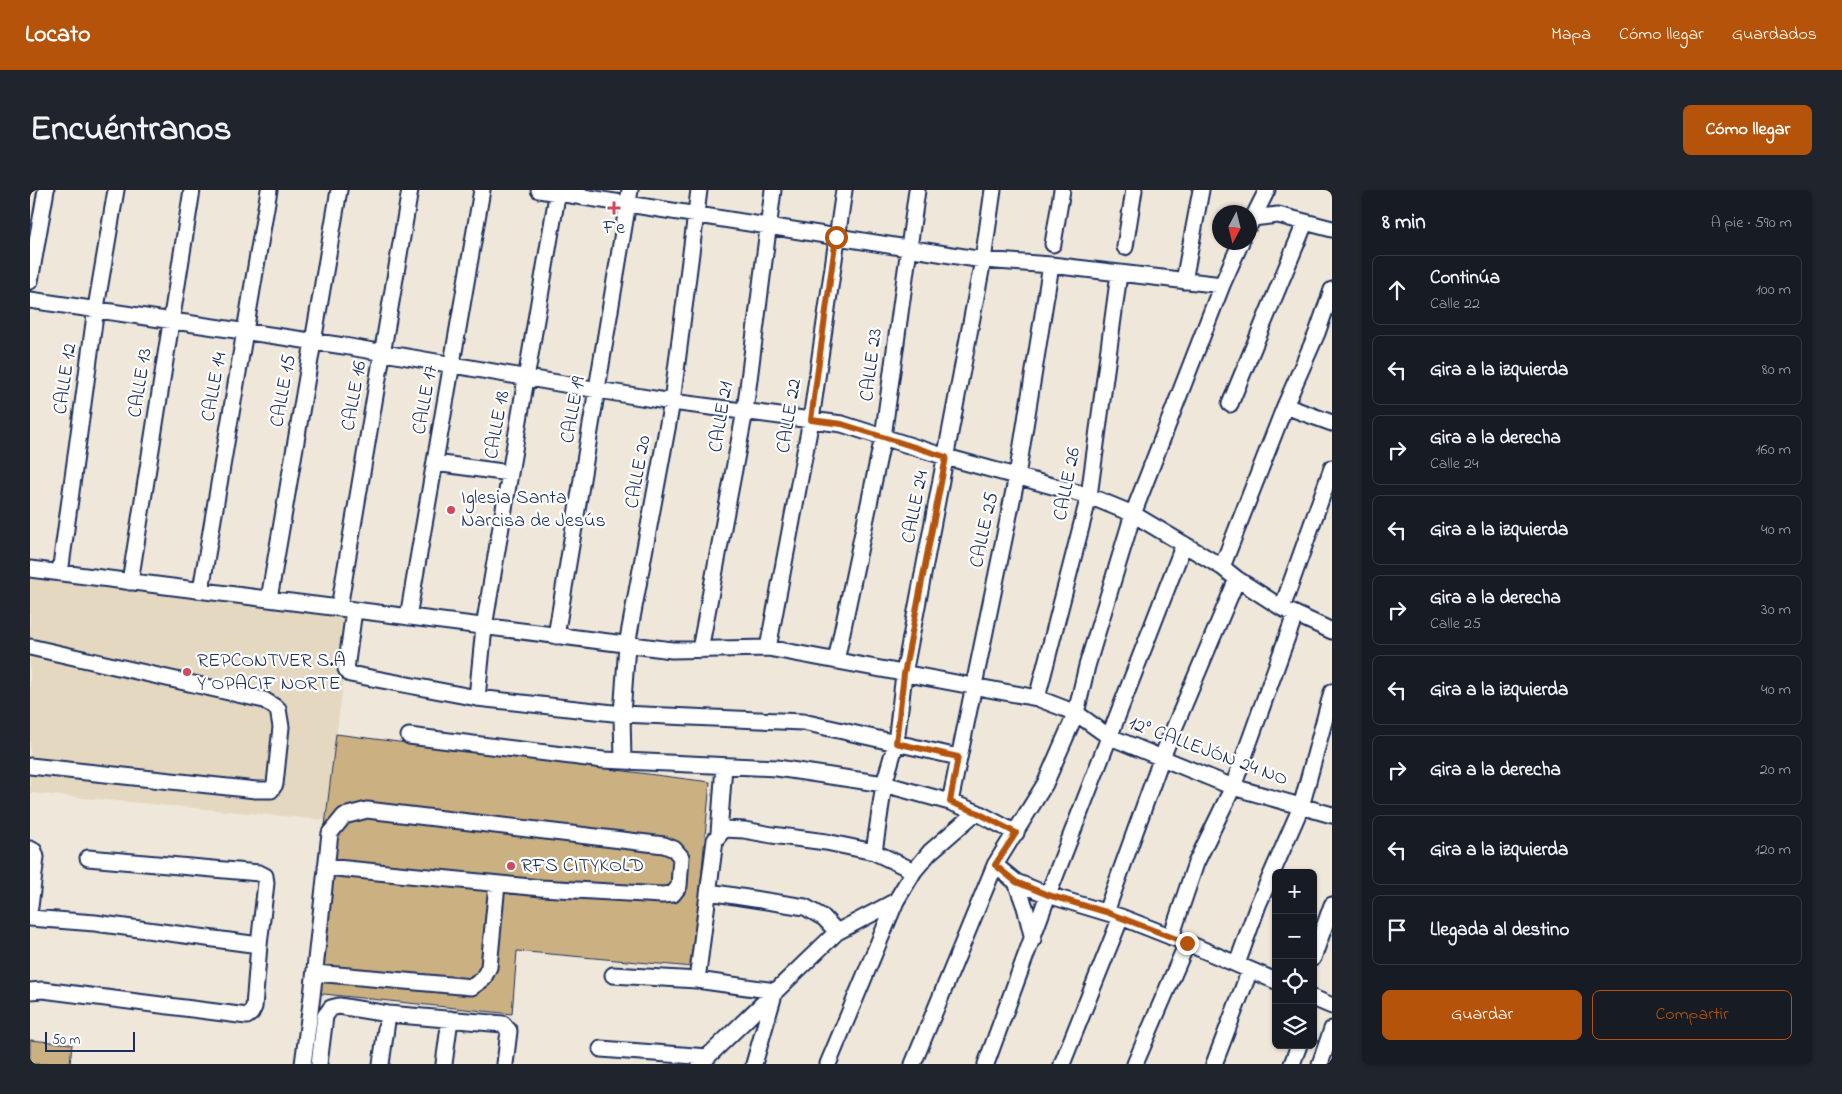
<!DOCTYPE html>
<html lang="es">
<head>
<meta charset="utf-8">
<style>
	body { margin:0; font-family:"Indie Flower",sans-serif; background:#20242c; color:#f1f3f6 }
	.controls { position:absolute; right:15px; bottom:15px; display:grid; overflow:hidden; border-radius:8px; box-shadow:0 1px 4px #0004 }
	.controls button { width:45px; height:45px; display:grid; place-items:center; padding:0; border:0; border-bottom:1px solid #363941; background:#171b24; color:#f1f3f6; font:25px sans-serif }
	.compass { position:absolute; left:1182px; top:15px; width:45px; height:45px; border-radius:50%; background:#171b24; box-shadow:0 1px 4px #0004; rotate:187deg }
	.scale { position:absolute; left:15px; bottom:12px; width:90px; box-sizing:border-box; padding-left:5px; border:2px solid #1b2f5e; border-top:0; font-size:14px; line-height:18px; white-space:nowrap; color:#1b2f5e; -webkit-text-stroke:4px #fff; paint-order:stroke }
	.stop { position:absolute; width:15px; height:15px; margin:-11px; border:4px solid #b45309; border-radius:50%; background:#fff }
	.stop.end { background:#b45309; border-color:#fff; box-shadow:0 1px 5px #0008 }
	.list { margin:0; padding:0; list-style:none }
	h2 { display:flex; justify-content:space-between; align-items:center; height:65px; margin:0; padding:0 20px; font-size:21px }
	h2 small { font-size:16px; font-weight:400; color:#9ea1a6 }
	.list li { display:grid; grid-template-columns:32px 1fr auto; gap:15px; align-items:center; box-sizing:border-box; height:70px; margin:0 10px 10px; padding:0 10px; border:1px solid #363941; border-radius:8px }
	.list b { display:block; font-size:19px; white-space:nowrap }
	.list p { margin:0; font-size:16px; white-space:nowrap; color:#9ea1a6 }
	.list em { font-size:16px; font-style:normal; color:#9ea1a6 }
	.actions { display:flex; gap:10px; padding:15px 20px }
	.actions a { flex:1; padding:11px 0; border:1px solid #b45309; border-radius:8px; text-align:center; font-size:18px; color:#b45309 }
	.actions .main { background:#b45309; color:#fff }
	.icon { flex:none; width:28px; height:28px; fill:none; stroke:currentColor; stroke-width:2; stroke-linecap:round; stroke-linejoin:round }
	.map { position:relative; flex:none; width:1302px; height:874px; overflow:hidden; border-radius:8px }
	header { display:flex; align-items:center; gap:30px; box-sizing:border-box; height:70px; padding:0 25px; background:#b45309; color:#fff }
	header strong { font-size:24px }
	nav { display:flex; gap:28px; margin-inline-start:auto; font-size:18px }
	.intro { display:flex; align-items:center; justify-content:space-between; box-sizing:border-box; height:120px; padding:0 30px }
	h1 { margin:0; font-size:35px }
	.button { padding:12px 22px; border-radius:8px; background:#b45309; color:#fff; font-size:18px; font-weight:700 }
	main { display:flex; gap:30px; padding:0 30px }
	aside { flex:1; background:#171b24; border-radius:8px; box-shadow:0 1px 4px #0004 }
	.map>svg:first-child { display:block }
	.built { fill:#e4d8c0 }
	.building { fill:#cbb182; stroke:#1b2f5e }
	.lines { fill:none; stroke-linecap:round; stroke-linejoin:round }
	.minor-casing { stroke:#1b2f5e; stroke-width:19 }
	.minor { stroke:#fff; stroke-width:15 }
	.route { stroke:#b45309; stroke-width:6 }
	.poi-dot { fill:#d1495b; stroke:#fff; stroke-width:2 }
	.labels { text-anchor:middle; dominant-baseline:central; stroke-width:4.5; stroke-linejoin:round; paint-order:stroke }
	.poi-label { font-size:20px; fill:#1b2f5e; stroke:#fff; text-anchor:start }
	.street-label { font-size:20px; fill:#1b2f5e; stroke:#fff }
</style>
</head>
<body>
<header>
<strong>Locato</strong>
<nav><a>Mapa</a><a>Cómo llegar</a><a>Guardados</a></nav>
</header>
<div class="intro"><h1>Encuéntranos</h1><a class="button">Cómo llegar</a></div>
<main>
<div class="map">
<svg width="1302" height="874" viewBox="0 0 1302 874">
	<rect width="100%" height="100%" fill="#efe8da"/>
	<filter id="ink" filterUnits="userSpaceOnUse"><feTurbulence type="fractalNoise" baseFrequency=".02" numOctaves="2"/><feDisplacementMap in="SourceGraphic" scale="10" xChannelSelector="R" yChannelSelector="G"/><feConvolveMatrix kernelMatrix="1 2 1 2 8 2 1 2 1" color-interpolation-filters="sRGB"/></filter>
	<g filter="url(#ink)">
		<path class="built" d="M0 379 323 420 295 630 0 603Z"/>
		<path class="building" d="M306 544 680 592 663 777 487 761 482 824 275 802Z
			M0 850 42 854 40 874H0Z"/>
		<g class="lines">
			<g class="minor-casing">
				<path id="minor" d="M509 0 953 70 1021 75 1192 95
					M1223 28 1248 25 1302 39
					M1220 34 1237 0
					M1211 52 1192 95 1103 324 1057 476 1046 523 1015 594 965 675 986 692 1018 705 1091 727 1157 753 1246 791
					M1023 54 1032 0
					M1095 57 1104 0
					M0 91 16 0
					M1154 91 1171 0
					M0 110 314 156 568 200 642 212 812 234 916 267 1059 306 1103 324 1192 377 1207 389 1252 418 1302 441
					M1200 214 1275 33
					M1255 216 1302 233
					M405 273 480 283
					M1192 377 1255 216 1287 143 1302 100
					M0 379 642 460 738 458 1007 508 1046 523 1078 546 1203 597 1302 625
					M30 383 66 118 86 0
					M100 392 162 0
					M171 400 239 0
					M239 409 309 0
					M309 418 380 0
					M1252 418 1302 278
					M324 420 316 479 320 484 447 508 592 524 773 532 928 567
					M378 427 452 0
					M526 446 600 0
					M0 457 234 510 248 519 251 537 245 594 241 600H226L0 576
					M738 458 781 230 814 0
					M670 460 715 221 743 0
					M806 471 853 247 887 0
					M447 508 454 437 528 0
					M1007 508 1059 306 1089 84
					M379 546 573 570 747 578 854 594 920 612 946 622 986 643
					M593 571 592 524 597 455 642 212 669 0
					M920 612 987 286 1021 75
					M689 643 694 576
					M0 659 4 661 6 667 0 717
					M844 662 854 594 866 553 874 484 953 70 963 0
					M58 668 229 683 235 686 236 693 229 755
					M986 692 995 717 1003 749
					M679 702 775 717 794 728 807 742
					M1076 722 1132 567 1207 389
					M0 728 65 733 229 755 224 817 221 823 217 826 13 800 0 801
					M1141 747 1166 673 1203 597 1265 425
					M1283 768 1302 715
					M1207 774 1228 715 1271 617 1302 502
					M285 783 442 797 453 789 459 777 467 694
					M583 785 667 790 745 801 724 874
					M667 790 685 650 694 639 714 640 742 645 796 652 844 662 884 681
					M1283 808 1302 816
					M571 859 678 867
					M273 874 282 806 300 643 314 626 337 620 634 655 644 659 651 667 649 696 643 704 632 705 511 698 296 677
					M289 874 295 826 301 818 309 816 358 824 473 834 479 841 475 874
					M351 874 358 824
					M414 874 420 829
					M670 874 807 742 866 711
					M798 874 866 711 884 681 900 662 946 622
					M883 874 965 675
					M956 874 1018 705 1154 354
					M1032 874 1091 727
					M1105 874 1157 753
					M1184 874 1220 780
					M1262 874 1269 855
					M1290 874 1302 839"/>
			</g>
			<use href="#minor" class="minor"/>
		</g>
	</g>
	<g class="lines" filter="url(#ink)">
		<path class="route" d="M806 47 781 230 812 234 916 267 874 484 866 553 928 567 920 612 946 622 986 643 965 675 986 692 1018 705 1076 722 1157 753"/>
	</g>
	<g class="poi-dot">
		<path d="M581.5 10.5h5v5h5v5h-5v5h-5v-5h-5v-5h5z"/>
		<circle cx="421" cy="320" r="5"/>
		<circle cx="157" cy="482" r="5"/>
		<circle cx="481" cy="676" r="5"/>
	</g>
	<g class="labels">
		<g class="poi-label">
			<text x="584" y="38" text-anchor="middle">Fe</text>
			<text x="431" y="308">Iglesia Santa<tspan x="431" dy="23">Narcisa de Jesús</tspan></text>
			<text x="167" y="471">REPCONTVER S.A<tspan x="167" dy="23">Y OPACIF NORTE</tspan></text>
			<text x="491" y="676">RFS CITYKOLD</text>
		</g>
		<g class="street-label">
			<text transform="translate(842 175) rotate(-83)">CALLE 23</text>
			<text transform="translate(36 189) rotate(-82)">CALLE 12</text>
			<text transform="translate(111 193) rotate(-81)">CALLE 13</text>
			<text transform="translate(185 197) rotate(-80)">CALLE 14</text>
			<text transform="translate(254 201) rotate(-80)">CALLE 15</text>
			<text transform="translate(325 206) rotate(-80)">CALLE 16</text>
			<text transform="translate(396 210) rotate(-80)">CALLE 17</text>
			<text transform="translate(544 220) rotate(-80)">CALLE 19</text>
			<text transform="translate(760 226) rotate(-81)">CALLE 22</text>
			<text transform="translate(692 227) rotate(-81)">CALLE 21</text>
			<text transform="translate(468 235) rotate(-80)">CALLE 18</text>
			<text transform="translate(609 282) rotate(-80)">CALLE 20</text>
			<text transform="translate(1038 294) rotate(-79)">CALLE 26</text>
			<text transform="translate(886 317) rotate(-79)">CALLE 24</text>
			<text transform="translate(955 340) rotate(-78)">CALLE 25</text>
			<text transform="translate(1178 562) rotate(20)">12° CALLEJÓN 24 NO</text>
		</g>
	</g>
</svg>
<div class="controls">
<button>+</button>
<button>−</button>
<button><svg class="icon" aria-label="locate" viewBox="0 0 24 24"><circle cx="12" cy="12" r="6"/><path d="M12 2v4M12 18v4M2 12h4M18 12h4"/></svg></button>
<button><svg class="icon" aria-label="layers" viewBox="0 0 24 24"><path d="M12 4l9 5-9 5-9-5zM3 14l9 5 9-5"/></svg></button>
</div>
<svg class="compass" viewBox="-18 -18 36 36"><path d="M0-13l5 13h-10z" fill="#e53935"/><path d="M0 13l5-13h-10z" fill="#9ea1a6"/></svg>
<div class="scale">50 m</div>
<div class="stop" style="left:806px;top:47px"></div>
<div class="stop end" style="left:1157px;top:753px"></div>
</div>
<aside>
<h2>8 min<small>A pie · 590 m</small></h2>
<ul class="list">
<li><svg class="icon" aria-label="ahead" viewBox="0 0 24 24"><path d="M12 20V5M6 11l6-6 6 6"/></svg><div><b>Continúa</b><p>Calle 22</p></div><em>100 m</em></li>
<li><svg class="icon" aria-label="left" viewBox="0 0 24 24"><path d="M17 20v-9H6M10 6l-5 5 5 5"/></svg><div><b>Gira a la izquierda</b></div><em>80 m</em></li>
<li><svg class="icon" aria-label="right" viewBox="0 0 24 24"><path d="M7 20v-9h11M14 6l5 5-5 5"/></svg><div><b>Gira a la derecha</b><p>Calle 24</p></div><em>160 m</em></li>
<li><svg class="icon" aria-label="left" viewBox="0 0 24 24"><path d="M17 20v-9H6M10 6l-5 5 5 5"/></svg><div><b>Gira a la izquierda</b></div><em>40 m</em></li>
<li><svg class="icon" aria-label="right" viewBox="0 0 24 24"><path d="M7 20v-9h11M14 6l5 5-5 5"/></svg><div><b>Gira a la derecha</b><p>Calle 25</p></div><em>30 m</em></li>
<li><svg class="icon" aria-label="left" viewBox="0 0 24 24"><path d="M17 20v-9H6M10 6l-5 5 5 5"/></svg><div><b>Gira a la izquierda</b></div><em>40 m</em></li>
<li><svg class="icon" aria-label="right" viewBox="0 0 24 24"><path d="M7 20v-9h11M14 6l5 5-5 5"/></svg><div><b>Gira a la derecha</b></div><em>20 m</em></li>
<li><svg class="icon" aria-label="left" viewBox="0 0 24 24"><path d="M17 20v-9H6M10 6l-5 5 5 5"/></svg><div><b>Gira a la izquierda</b></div><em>120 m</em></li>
<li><svg class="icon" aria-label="arrive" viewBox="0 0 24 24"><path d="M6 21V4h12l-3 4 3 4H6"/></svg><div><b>Llegada al destino</b></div></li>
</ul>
<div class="actions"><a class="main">Guardar</a><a>Compartir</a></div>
</aside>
</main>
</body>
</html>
